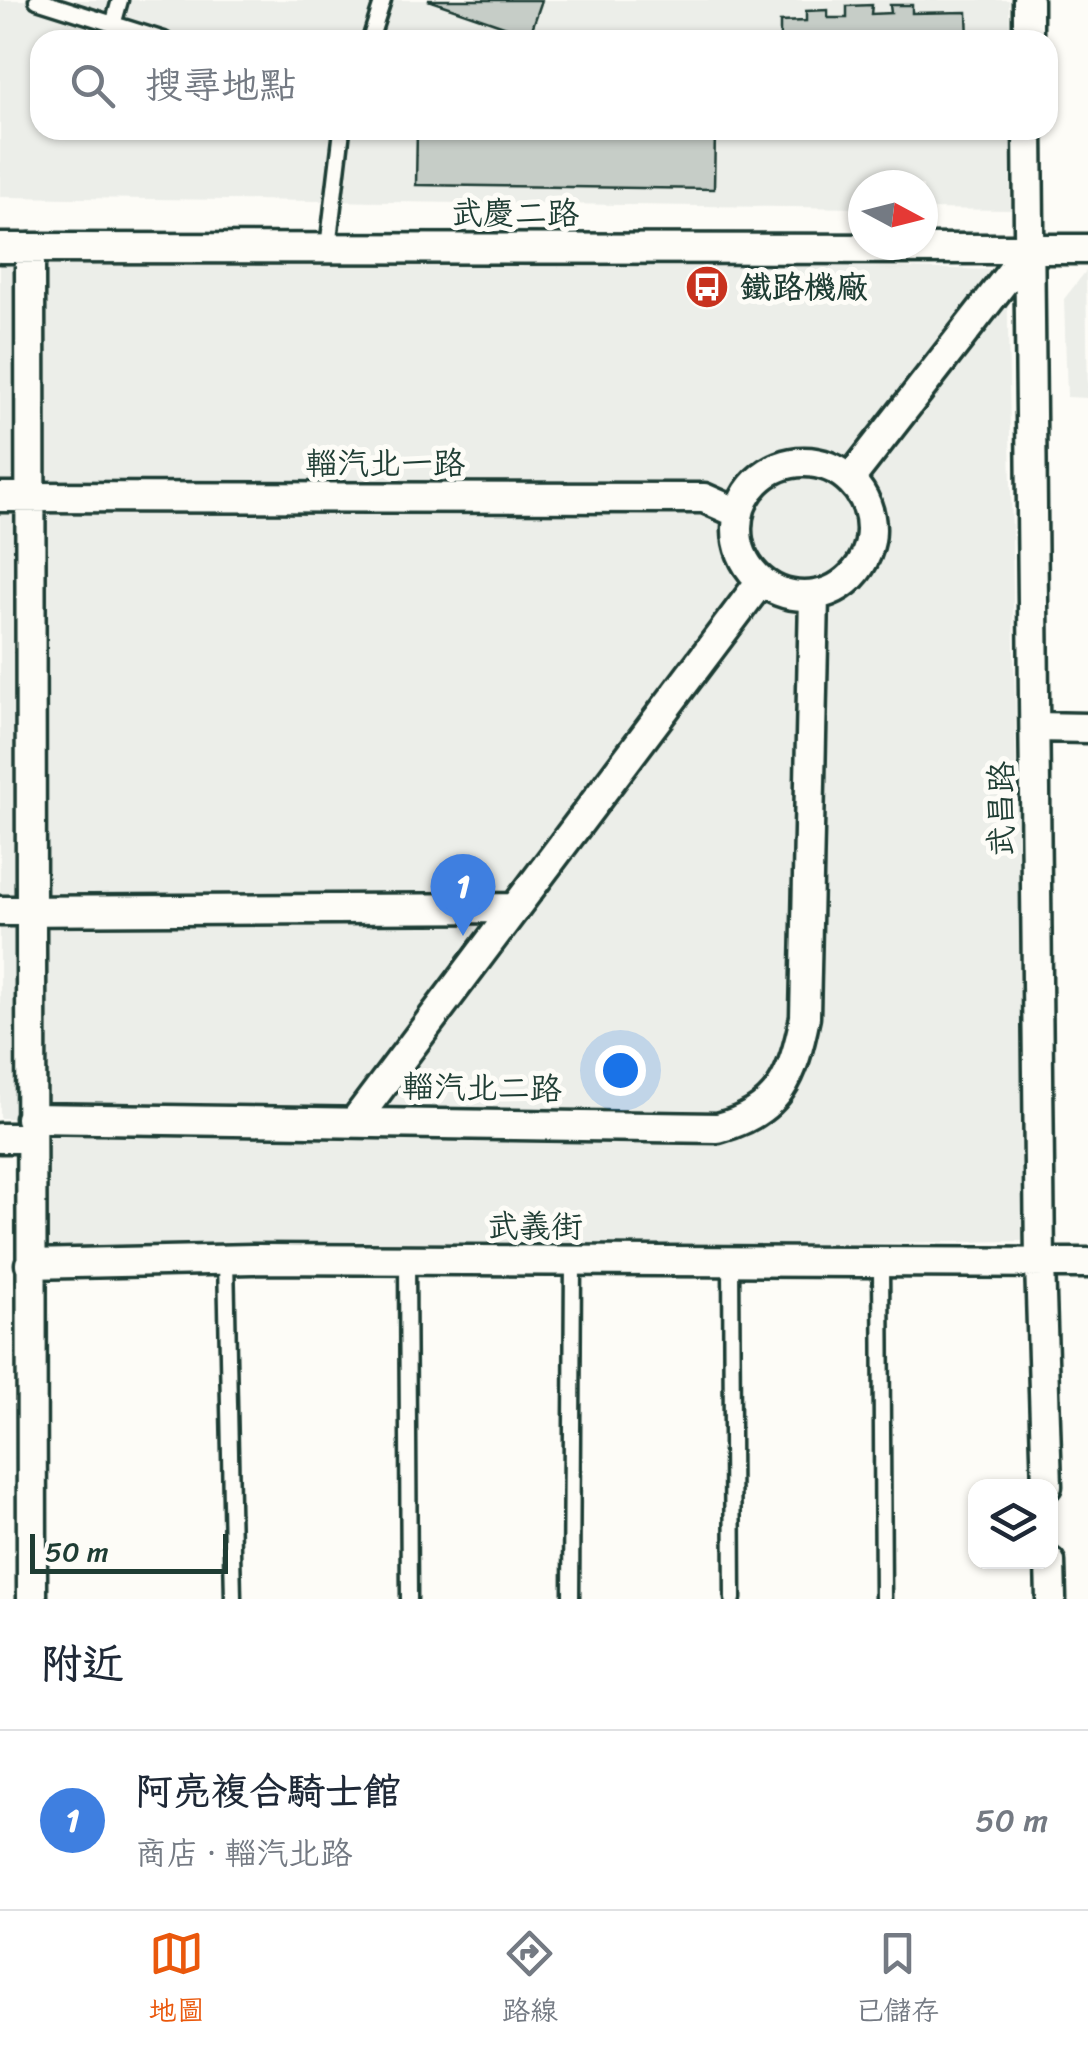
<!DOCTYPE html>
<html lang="zh-TW">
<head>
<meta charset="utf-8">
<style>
	body { margin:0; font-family:Sriracha,"LXGW WenKai TC",sans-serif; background:#f6f6f7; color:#1f2937 }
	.controls { position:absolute; right:30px; bottom:30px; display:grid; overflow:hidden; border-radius:20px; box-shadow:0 2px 8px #0004 }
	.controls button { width:90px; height:90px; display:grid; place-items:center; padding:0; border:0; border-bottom:2px solid #e0e1e3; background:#fff; color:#1f2937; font:50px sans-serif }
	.compass { position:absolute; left:848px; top:170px; width:90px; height:90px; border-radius:50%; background:#fff; box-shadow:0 2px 8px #0004; rotate:97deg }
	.scale { position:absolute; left:30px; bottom:25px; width:198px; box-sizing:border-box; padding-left:10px; border:5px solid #1f3d34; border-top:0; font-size:28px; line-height:35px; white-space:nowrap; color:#1f3d34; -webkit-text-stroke:8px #fdfcf7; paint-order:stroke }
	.you { position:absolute; left:620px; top:1070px; width:35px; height:35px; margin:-25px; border:8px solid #fff; border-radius:50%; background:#1a73e8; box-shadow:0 0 0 15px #1a73e833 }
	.badge { display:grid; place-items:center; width:65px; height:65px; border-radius:50%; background:#ea580c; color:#fff; font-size:32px; font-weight:700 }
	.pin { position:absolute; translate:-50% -82px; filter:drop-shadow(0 2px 5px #0008) }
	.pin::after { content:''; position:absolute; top:52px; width:35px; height:30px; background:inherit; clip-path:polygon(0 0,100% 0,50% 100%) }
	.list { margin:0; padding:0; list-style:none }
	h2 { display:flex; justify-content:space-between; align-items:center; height:130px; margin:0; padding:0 40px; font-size:42px }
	h2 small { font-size:32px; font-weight:400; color:#747a83 }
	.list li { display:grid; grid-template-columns:65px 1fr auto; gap:30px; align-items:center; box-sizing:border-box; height:180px; padding:0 40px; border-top:2px solid #e0e1e3 }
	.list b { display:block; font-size:38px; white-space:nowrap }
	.list p { margin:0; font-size:32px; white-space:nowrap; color:#747a83 }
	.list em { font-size:32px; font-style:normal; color:#747a83 }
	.icon { flex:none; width:55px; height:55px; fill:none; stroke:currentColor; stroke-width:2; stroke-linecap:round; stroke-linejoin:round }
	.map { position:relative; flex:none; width:1088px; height:1599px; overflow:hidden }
	.search { position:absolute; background:#fff; box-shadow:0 2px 8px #0004; left:30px; right:30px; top:30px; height:110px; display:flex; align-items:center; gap:25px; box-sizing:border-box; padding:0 35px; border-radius:30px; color:#747a83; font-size:38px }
	.sheet { height:310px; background:#fff }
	nav { display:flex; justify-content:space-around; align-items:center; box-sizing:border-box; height:140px; border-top:2px solid #e0e1e3; background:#fff; font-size:28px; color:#747a83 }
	nav a { display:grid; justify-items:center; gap:5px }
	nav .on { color:#ea580c }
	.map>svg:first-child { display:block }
	.built { fill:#eceee9 }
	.building { fill:#c6cdc7; stroke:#1f3d34; stroke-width:2.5 }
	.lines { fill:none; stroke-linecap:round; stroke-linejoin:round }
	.lane-casing { stroke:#1f3d34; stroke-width:21 }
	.street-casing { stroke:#1f3d34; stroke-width:35 }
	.lane { stroke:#fdfcf7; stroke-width:14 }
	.street { stroke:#fdfcf7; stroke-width:28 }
	.labels { text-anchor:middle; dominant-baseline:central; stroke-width:10; stroke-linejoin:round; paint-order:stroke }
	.street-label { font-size:32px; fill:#1f3d34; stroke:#fdfcf7 }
	.poi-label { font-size:32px; font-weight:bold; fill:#1f3d34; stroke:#fdfcf7; text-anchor:start }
</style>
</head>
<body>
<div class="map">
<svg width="1088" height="1599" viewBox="0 0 1088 1599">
	<rect width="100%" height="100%" fill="#fdfcf7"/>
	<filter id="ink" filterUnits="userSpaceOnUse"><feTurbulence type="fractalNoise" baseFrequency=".01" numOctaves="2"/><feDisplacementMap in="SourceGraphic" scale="20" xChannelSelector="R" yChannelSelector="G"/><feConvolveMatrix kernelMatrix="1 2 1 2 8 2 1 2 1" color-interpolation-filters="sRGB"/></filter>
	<g filter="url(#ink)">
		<path class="built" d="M0 0H1009L1010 40H40V130H1010L1011 210 923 209V185H863V208L0 197Z
			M0 251 1007 270 1025 1241 44 1254 45 1119 0 1118Z
			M1086 271 1088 398 1067 397 1064 299Z"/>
		<path class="building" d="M428 0H542L530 35Z
			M872 5 871 14 891 13 890 5H912V13L967 12 968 40H780V22L806 21V11L828 10V18H847V6Z
			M417 130H715L714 189 416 185Z"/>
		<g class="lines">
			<g class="lane-casing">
				<path id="lane" d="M37 0 164 40
					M113 25 120 0
					M370 40 383 0
					M328 248 342 130
					M226 1259 233 1599
					M407 1261 409 1599
					M731 1262 733 1599
					M881 1263 883 1599
					M571 1599 573 1262"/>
			</g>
			<g class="street-casing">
				<path id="street" d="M1028 40V0
					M1028 130 1040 1263 1047 1486
					M0 248 1088 249
					M30 248 32 1599
					M737 529a67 67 0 1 1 134 0a67 67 0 1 1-134 0Z
					M850 479 1030 248
					M0 497 704 498 738 513
					M1036 727 1088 728
					M0 911 515 908
					M30 1118 718 1128C780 1112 793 1076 805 1017L814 596
					M355 1121 761 581
					M0 1138H31
					M30 1264 253 1259 1088 1263
					M1050 1562 1051 1599"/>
			</g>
			<use href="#lane" class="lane"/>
			<use href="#street" class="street"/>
		</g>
	</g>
	<defs>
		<g id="bus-disc" transform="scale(2.25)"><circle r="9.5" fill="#c8321e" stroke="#fdfcf7"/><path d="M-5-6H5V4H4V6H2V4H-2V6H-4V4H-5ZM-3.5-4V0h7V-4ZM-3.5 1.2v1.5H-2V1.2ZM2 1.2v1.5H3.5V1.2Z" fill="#fff"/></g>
	</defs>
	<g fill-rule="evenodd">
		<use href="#bus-disc" x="707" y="287"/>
	</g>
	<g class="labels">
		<g class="street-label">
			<text x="515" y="213">武慶二路</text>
			<text x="385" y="463">輜汽北一路</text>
			<text transform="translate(1001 809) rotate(-90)">武昌路</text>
			<text transform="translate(482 1088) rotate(1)">輜汽北二路</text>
			<text x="535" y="1226">武義街</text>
		</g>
		<g class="poi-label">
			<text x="740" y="287">鐵路機廠</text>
		</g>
	</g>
</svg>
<div class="controls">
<button><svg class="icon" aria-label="layers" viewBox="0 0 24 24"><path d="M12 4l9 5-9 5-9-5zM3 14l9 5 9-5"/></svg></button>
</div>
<svg class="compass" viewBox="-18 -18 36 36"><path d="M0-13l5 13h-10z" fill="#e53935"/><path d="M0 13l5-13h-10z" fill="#747a83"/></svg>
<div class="scale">50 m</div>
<div class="you"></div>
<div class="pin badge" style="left:463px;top:936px;background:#3f7fe0">1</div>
<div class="search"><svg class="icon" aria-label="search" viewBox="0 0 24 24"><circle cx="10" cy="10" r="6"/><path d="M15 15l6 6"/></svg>搜尋地點</div>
</div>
<section class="sheet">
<h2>附近<small></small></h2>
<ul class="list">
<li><span class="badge" style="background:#3f7fe0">1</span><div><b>阿亮複合騎士館</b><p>商店 · 輜汽北路</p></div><em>50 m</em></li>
</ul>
</section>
<nav>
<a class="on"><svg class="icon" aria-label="map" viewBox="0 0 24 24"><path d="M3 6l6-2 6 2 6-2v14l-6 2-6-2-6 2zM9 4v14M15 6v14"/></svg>地圖</a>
<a><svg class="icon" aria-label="directions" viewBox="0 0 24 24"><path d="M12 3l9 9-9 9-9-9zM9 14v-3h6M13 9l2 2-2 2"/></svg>路線</a>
<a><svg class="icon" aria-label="saved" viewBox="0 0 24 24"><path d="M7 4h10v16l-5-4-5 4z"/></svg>已儲存</a>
</nav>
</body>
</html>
